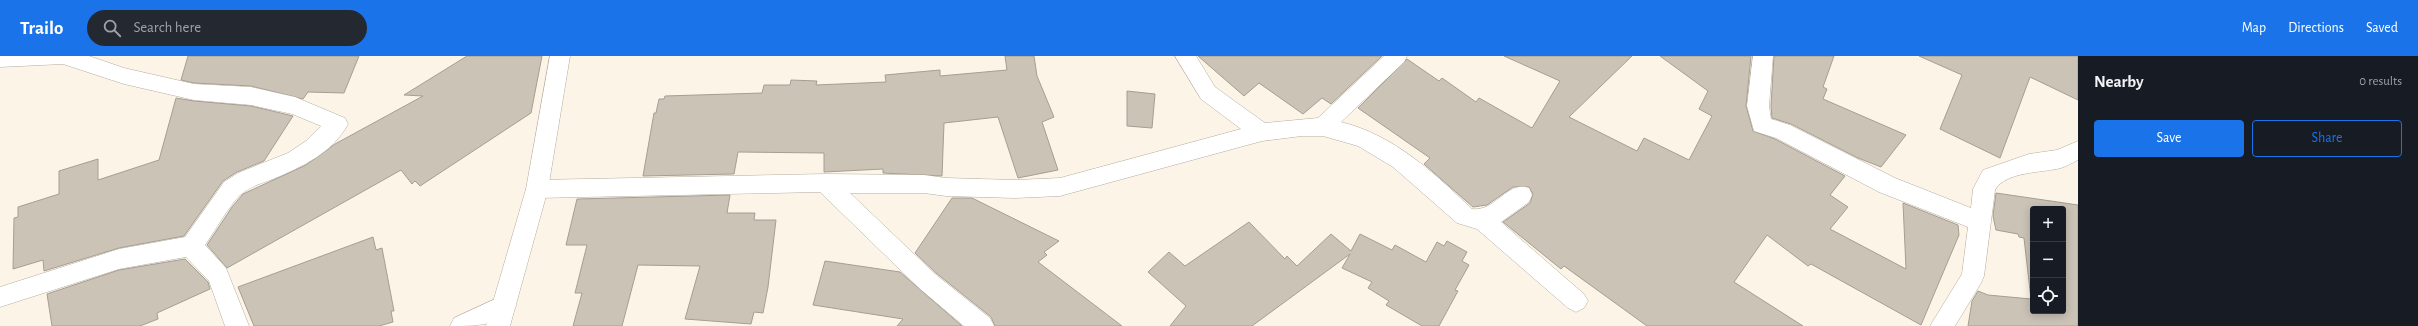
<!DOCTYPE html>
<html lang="en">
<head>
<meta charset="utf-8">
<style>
	body { margin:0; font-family:"Alegreya Sans",sans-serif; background:#242831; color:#f1f3f6 }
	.controls { position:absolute; right:12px; bottom:12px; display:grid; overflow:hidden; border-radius:4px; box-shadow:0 2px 10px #0003 }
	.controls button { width:36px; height:36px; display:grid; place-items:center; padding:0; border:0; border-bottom:1px solid #363941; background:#171b24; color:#f1f3f6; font:20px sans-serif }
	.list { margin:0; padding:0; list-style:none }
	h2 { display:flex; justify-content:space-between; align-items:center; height:52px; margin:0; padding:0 16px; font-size:17px }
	h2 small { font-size:13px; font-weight:400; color:#9ea1a6 }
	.actions { display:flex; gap:8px; padding:12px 16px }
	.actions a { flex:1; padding:9px 0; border:1px solid #1a73e8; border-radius:4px; text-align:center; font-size:14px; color:#1a73e8 }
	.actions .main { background:#1a73e8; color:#fff }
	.icon { flex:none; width:22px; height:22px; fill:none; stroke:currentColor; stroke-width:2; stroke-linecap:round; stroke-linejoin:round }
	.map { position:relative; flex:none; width:2078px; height:270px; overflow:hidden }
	header { display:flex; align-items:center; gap:24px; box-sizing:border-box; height:56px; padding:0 20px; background:#1a73e8; color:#fff }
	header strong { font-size:19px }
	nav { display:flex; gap:22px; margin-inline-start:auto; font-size:14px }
	.search { width:280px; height:36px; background:#242831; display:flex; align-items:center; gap:10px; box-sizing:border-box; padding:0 14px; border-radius:22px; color:#9ea1a6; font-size:15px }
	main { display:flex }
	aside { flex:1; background:#171b24 }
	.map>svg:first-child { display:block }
	.building { fill:#cbc3b6; stroke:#a59e92; fill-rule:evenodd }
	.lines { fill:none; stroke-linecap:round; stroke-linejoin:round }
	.street-casing { stroke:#b3ac9f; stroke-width:1 }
	.secondary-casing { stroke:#b3ac9f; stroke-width:1 }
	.street { fill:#fff; fill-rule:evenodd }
	.secondary { fill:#fff; fill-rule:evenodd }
</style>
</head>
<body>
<header>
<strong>Trailo</strong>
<div class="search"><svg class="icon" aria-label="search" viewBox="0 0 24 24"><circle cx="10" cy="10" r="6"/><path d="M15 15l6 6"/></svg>Search here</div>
<nav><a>Map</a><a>Directions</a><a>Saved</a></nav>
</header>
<main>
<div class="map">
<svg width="2078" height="270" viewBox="0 0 2078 270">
	<rect width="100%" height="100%" fill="#fcf4e7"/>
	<path class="building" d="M188 0H359L344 37 308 36 303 43 251 30 194 27 181 24Z
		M467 0H542L531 57 420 130 415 125 412 128 401 114 227 212 207 189 232 151 243 138 306 109 335 88 423 40 404 39Z
		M1005 0H1034L1037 20 1054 61 1042 66 1058 114 1018 122 998 61 944 67 942 120 883 117V113L824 116V97L738 96 734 118 643 120 654 57H656L659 43H664L665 40 762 37 764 29H790L791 24 817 25 816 29 886 26 885 19 940 14V20L1007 14Z
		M1198 0H1382L1331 48 1322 42 1303 58 1259 27 1244 40Z
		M1504 0H1632L1569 61 1637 95 1644 82 1689 104 1712 60 1699 53 1708 35 1660 0H1751L1746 50 1753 75 1775 83 1845 120 1830 139 1848 151 1830 173 1906 213 1903 147 1958 169 1959 179 1921 269 1811 208 1808 210 1767 179 1734 226 1803 270H1647L1564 210 1561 213 1503 166 1530 147 1533 138 1529 131H1513L1487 149 1473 151 1424 108 1430 102 1358 52 1407 3 1439 25 1442 22 1476 46 1479 42 1532 72 1560 25Z
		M1774 0H1834L1823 31 1827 33 1823 43 1906 79 1881 111 1858 102 1791 68 1772 62 1771 50Z
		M1919 0H2078V44L2030 21 2000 102 1940 73 1962 19Z
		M1127 35 1155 38 1152 72 1127 70Z
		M176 42 194 45 251 50 293 60 264 105 237 116 223 125 184 180 119 192 44 215 43 204 13 213 14 162 18 161V151L59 138V115L98 103V124L159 104Z
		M1996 137 2078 149V270H1968L1972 245 1978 235 1988 239 2031 243 2024 182 2019 181 2018 178 1996 174 1993 160ZM2033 153H2063V255H2033Z
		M730 139 727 157H755L754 164H776L768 231 763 257 754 256 751 268 685 263 700 210 638 209 622 270H573L582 237H575L587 189H566L577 143Z
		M952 142H972L1059 185 1044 196 1047 199 1038 206 1122 270H995L991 261 936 217 915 197Z
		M1249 166 1285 203 1287 200 1297 210 1331 178 1351 195 1360 178 1392 194 1395 189 1426 206 1437 186 1444 190 1447 185 1467 196 1462 205 1469 209 1455 234 1458 235 1439 270H1422L1386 249 1389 245 1368 232 1372 226 1342 212 1350 198 1252 270H1170L1186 250 1148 216 1169 196 1185 210Z
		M373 181 376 194 382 192 394 255H391L393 266 379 270H254L238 231Z
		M185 203 208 226 210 233 157 257 158 263 140 270H52L47 238 119 214Z
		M825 205 900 216 962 270H897L903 263 813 249Z"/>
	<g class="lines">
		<g class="street-casing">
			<path id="street" d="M0 0H89L124 12 194 28 251 31 295 41 345 62 348 68C333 97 301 111 273 123 262 127 249 131 240 139 228 151 215 175 205 189L226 212 249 270H225L209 225 186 201 119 213 0 251V231L119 193 185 181 224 126 238 117 288 97 306 85 321 70 292 58 251 49 194 44 124 28 63 8 0 11Z
				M1175 0H1196L1215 31 1265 67 1318 62 1384 0H1407L1404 6 1341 66C1394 79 1434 117 1472 153 1496 156 1507 124 1529 132L1532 139 1529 146 1501 166 1584 238 1588 245 1584 252 1576 256 1568 252 1477 173 1457 167 1393 111 1358 90 1323 80H1302L1262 85 1060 140 1015 142 946 140 924 137H850L935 218 990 262 994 270H964L919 232 820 136 537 142 529 140 526 133 529 126 537 124 825 118 924 119 946 122 1015 124 1060 122 1241 73 1201 43Z
				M1753 0H1773L1769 50 1771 63 1790 69 1895 122 1971 152 1973 133 1983 114 2029 98 2057 94 2078 85V104C2072 107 2067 110 2061 112 2042 117 2006 115 1995 134L1984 220 1981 227 1955 270H1930L1962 218 1968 171 1879 136 1776 82 1754 75 1747 50Z
				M504 239 512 243 516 250C505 270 472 270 450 270L454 262Z"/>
		</g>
		<g class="secondary-casing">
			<path id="secondary" d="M550 0H570L548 133 510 270H486L526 133Z"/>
		</g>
		<use href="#street" class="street"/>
		<use href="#secondary" class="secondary"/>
	</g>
</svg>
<div class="controls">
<button>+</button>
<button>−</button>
<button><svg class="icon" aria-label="locate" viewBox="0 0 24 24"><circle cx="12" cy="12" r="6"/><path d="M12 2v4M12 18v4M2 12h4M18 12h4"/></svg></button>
</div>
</div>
<aside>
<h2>Nearby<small>0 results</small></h2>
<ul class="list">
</ul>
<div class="actions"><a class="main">Save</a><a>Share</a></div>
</aside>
</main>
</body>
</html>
